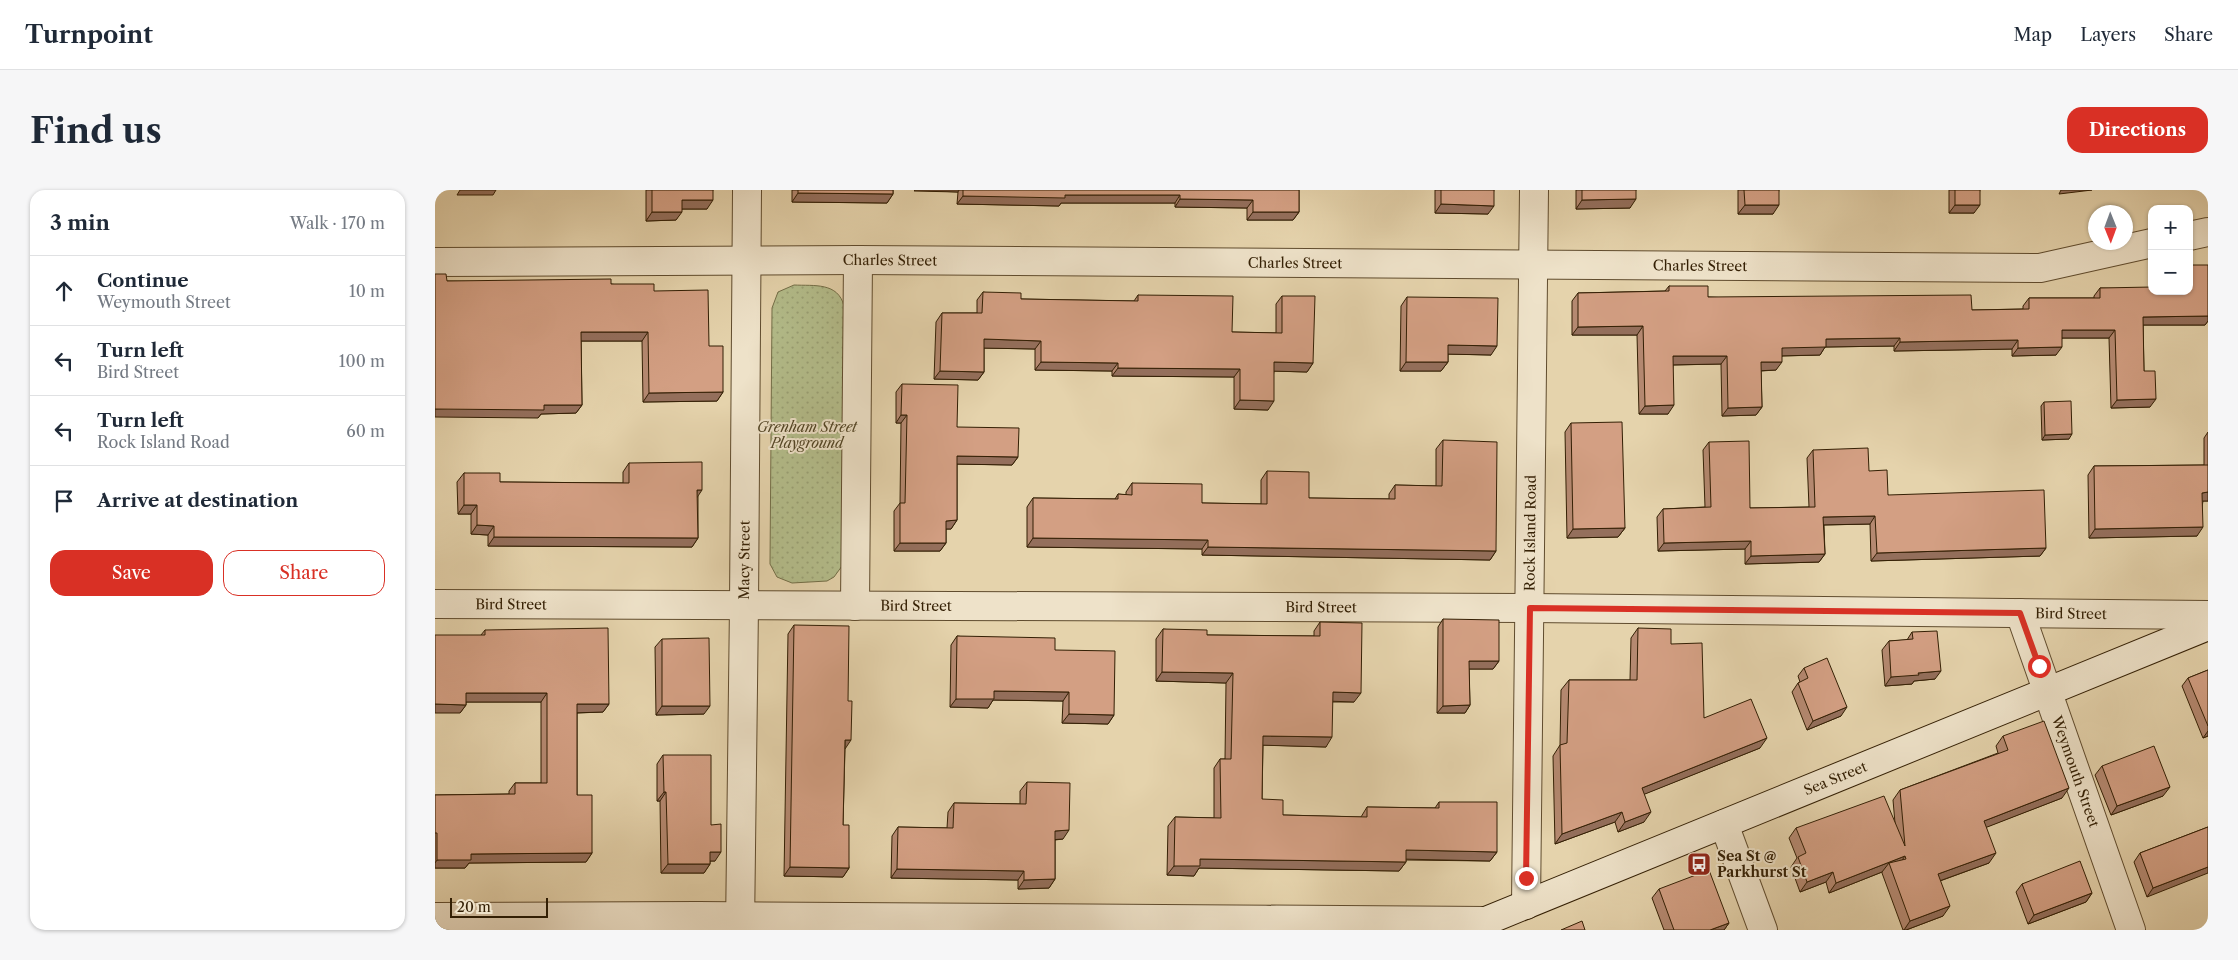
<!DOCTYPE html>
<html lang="en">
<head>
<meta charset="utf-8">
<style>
	body { margin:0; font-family:"Libre Caslon Text",serif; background:#f6f6f7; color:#1f2937 }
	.controls { position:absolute; right:15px; top:15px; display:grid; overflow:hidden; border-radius:10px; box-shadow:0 1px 4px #0004 }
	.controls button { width:45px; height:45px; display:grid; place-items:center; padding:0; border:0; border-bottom:1px solid #e0e1e3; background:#fff; color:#1f2937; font:25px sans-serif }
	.compass { position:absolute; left:1653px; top:15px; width:45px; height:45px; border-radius:50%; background:#fff; box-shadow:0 1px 4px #0004; rotate:179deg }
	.scale { position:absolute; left:15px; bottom:12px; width:98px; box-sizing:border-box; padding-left:5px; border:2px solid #331f04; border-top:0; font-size:14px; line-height:18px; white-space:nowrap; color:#331f04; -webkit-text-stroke:4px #eee2c9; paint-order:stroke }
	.stop { position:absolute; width:15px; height:15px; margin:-11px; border:4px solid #d93025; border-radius:50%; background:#fff }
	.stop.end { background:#d93025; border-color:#fff; box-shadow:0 1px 5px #0008 }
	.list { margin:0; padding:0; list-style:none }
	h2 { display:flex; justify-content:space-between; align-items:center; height:65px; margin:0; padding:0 20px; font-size:21px }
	h2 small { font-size:16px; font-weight:400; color:#747a83 }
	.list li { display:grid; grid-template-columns:32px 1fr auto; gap:15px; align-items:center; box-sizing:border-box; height:70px; padding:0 20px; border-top:1px solid #e0e1e3 }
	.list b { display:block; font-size:19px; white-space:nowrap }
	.list p { margin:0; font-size:16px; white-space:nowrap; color:#747a83 }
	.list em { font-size:16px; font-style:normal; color:#747a83 }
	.actions { display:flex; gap:10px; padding:15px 20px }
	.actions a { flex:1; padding:11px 0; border:1px solid #d93025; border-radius:15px; text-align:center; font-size:18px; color:#d93025 }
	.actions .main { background:#d93025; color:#fff }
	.icon { flex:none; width:28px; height:28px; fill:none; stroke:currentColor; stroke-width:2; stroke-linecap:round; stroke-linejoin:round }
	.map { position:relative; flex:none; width:1773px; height:740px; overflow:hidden; border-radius:15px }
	header { display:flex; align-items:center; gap:30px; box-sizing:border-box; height:70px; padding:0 25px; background:#fff; border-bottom:1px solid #e0e1e3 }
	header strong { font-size:24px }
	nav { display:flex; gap:28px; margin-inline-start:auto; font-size:18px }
	.intro { display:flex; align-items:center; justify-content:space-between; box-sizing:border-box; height:120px; padding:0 30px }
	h1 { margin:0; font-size:35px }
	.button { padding:12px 22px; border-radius:15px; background:#d93025; color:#fff; font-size:18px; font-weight:700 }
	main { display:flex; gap:30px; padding:0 30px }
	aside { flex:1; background:#fff; border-radius:15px; box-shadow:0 1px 4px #0004 }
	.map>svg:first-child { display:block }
	.grass { fill:url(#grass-dots); stroke:#736e47 }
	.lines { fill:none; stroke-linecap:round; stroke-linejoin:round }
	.street-casing { stroke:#604c2e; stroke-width:30 }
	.secondary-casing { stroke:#331f04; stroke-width:30 }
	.street { stroke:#eee2c9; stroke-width:28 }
	.secondary { stroke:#eee2c9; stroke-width:28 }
	.wall { fill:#b58971; stroke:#331f04 }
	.shaded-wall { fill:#946f5c; stroke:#331f04 }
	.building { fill:#d39f83; stroke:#331f04 }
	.route { stroke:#d93025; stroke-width:6 }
	.labels { text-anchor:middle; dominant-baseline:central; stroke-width:4; stroke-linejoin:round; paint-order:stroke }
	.street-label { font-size:14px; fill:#331f04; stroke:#eee2c9 }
	.park-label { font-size:14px; font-style:italic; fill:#534626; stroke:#eee2c9 }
	.poi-label { font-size:14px; font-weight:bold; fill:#331f04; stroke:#eee2c9; text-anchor:start }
</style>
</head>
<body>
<header>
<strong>Turnpoint</strong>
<nav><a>Map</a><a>Layers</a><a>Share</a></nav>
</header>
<div class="intro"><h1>Find us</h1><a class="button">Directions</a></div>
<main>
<aside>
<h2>3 min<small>Walk · 170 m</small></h2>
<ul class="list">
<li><svg class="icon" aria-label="ahead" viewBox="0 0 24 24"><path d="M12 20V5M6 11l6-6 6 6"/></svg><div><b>Continue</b><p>Weymouth Street</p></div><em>10 m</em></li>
<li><svg class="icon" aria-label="left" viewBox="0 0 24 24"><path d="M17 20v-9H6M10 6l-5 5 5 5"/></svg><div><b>Turn left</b><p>Bird Street</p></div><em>100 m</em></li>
<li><svg class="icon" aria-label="left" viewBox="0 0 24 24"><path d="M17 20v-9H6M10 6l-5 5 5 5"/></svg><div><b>Turn left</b><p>Rock Island Road</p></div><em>60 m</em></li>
<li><svg class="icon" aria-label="arrive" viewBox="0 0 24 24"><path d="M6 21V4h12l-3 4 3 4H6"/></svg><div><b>Arrive at destination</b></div></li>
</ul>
<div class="actions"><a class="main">Save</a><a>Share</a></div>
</aside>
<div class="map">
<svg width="1773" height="740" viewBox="0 0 1773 740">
	<defs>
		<pattern id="grass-dots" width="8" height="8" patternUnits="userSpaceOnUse" patternTransform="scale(1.25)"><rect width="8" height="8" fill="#b3bc8a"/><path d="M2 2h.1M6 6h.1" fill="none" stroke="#9aa175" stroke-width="1.8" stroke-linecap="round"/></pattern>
	</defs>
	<rect width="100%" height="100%" fill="#e5d3ac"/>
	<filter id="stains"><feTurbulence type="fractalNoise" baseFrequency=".004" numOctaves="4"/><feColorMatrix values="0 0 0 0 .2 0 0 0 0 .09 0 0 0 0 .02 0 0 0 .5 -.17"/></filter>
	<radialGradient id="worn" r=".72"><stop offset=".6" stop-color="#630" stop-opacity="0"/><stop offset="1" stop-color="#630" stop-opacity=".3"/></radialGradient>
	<path class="grass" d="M359 95C379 96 403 92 409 116L407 376 399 387 392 391 357 393 342 387 335 374 337 118 343 102Z"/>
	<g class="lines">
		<g class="street-casing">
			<g id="street">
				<path d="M1754 46 1773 42"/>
				<path id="s1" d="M0 72 423 70 1605 78 1717 53"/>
				<path id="s2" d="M0 414 1095 418 1773 425"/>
				<path d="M420 416 423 70"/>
				<path id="s3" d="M1585 423 1696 740"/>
				<path d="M1289 634 1328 740"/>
				<path id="s4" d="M1091 715 1099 0"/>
				<path d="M0 727 263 726 1052 731"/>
				<path id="s5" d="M305 740 309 415 312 0"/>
			</g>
		</g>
		<g class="secondary-casing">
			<g id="secondary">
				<path d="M836 730 841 740"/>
				<path id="s6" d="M1029 740 1773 436"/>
			</g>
		</g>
		<use href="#street" class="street"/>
		<use href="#secondary" class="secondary"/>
	</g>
	<path class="wall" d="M211 0H278L272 19H247L241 30 211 31Z
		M357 0H458V4L452 13 357 12Z
		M479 0H864V22L858 30H812V18L740 17V13H626L624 16 522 14 523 2Z
		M1000 0H1059L1053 24 1000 23Z
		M1141 0H1201L1195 18 1141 19Z
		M1303 0H1344L1338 24H1303Z
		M1514 0H1545L1539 23H1514Z
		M1773 75V131L1770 135H1708L1709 181 1715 217 1676 218 1674 148H1627L1621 165 1577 166V159L1459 161V156L1390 157 1385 165 1347 166 1341 180 1326 181 1327 217 1321 225 1287 226 1286 174 1238 175 1233 224H1204L1202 145H1137V111L1143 103 1230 101 1234 96 1273 107 1537 120 1588 119V116L1594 108H1659V106L1665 98 1754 101Z
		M12 91 176 94 219 101 274 156 288 202 282 211 208 212 207 151H146L147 215 141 223 106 224 103 228Z
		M548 102 586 109 699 111 703 105 797 142 841 143V114L847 106 878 173 872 182 839 181 833 220 799 219V187L677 186V181L600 180V159L549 158V182L543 190 499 189 501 132 507 123H542V110Z
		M972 107 1056 165 1013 164V172L1006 181H965L966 116Z
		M467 194 522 237 583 267 577 275 522 274V330L516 339H511V353L505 361H459V321L465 313 466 233H461V202Z
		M1609 212 1634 249 1607 250 1606 216Z
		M1136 233 1190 338 1183 347 1132 348 1130 242Z
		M1773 242V311H1768L1762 346 1654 348 1653 285 1659 276 1769 275V248Z
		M1008 250 1061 361 1055 370 767 365V359L592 357V317L598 308 680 309 683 304 691 305V302L697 293 767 313 826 314V290L832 281 874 308 954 309V304L960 295 1001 296V259Z
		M1274 252 1315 318 1374 317 1372 268 1378 260 1434 281 1453 305 1611 358 1605 366 1436 371 1435 334 1389 335 1390 364 1384 372 1310 374V359L1223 361 1222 327 1228 319 1270 317 1268 260Z
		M194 273 263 306V348L257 357 53 356V345L36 344V324H23L22 292 29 283 65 292 188 293V282Z
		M1008 429 1064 471 1058 479H1034L1035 515 1030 523H1002L1003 437Z
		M885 432 919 512H897L891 557 828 555 827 609 848 625 926 627 932 617 1000 618 1004 612 1062 662 1055 671 971 670V672L964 681 764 678 759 686 732 685 733 636 740 627 779 628V578L785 569H790L791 493 721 491V449L728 439 772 445 879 446V441Z
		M359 435 410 559 408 635 414 678 408 687 349 686 353 444Z
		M1203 438 1236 454 1269 528 1325 558 1209 604V632L1183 642 1180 632 1120 654 1118 566 1125 555 1126 500 1134 490H1195L1196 448Z
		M50 440 174 514 168 522 142 523V605L157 663 151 672 34 673 30 678H0V605L74 604V601L80 593H106V512H31V515L25 523 46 445Z
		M1477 442 1500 489 1479 491 1477 494 1450 496 1447 460 1454 451 1472 450Z
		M522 446 620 460 679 525 673 534 627 533 628 511 558 510 553 518 515 517 516 455Z
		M227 449 269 524 221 525 220 457Z
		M1369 478 1406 526 1372 540 1357 502 1363 493 1365 492 1363 486Z
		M1773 480V546L1768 548 1747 496 1753 488Z
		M1568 546 1627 608 1551 637 1554 673 1505 691 1508 726 1471 740H1468L1447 683V682L1394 703 1391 692 1365 702 1356 677 1362 668 1354 648 1361 638 1460 633 1458 610 1465 600 1563 563 1561 556Z
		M228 565 276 635 280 671H275V674L269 683H226L225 611H222V574Z
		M1667 576 1728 606 1676 625 1660 585Z
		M592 592 628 649 620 650V689L614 698 583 699V690L456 688 457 646 463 637 512 638 513 622 519 613 585 614V601Z
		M1773 637 1712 707 1699 672 1705 663Z
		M1587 694 1657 703 1651 712 1593 734 1581 702Z
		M1224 699 1294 733 1289 740H1229L1217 708Z"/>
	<path class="shaded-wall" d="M25 0H61L58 5H22Z
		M480 0H524L523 2 479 1Z
		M1626 0H1657L1624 4Z
		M363 3 458 4 452 13 357 12Z
		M630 5H745L740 13H626L624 16 522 14 528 6Z
		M745 9 818 10 812 18 740 17Z
		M1201 9 1195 18 1141 19 1147 10Z
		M247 10H278L272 19H240Z
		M1006 14 1059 16 1053 24 1000 23Z
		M1310 15H1344L1338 24H1303Z
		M1520 15H1545L1539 23H1514Z
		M217 22H247L241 30 211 31Z
		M818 22H864L858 30H812Z
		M1773 126V131L1770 135H1702L1708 127Z
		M1208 136 1202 145H1137L1143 137Z
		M1627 140H1680L1674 148H1621Z
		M146 142H213L207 151H140Z
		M1465 148 1459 156 1390 157 1385 165 1341 166 1347 158 1391 149Z
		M549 149 606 151 600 159 544 158Z
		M1583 150 1577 159 1459 161 1465 152Z
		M1013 155 1062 156 1056 165 1007 164Z
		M1627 157 1621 165 1577 166 1583 158Z
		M1238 166H1292L1286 174 1232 175Z
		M606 172 683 173 677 181 600 180Z
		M839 172 878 173 872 182 833 181Z
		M971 172H1013L1006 181H965Z
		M1326 172H1347L1341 180 1320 181Z
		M683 178 805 179 799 187 677 186Z
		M505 181 549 182 543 190 499 189Z
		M288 202 282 211 208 212 214 203Z
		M1721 209 1715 217 1676 218 1682 210Z
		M805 210 839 211 833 220 799 219Z
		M109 215H147L141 223 106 224 103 228 0 227V219Z
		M1239 215 1233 224H1204L1210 216Z
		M1327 217 1321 225 1287 226 1293 218Z
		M466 225H472L466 233H461Z
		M1637 244 1634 249 1607 250 1610 245Z
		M522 266 583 267 577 275 516 274Z
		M262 300H267L261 309Z
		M1773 302V311H1761L1767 303Z
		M29 315H42L36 324H23Z
		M1440 326 1435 334 1383 335 1388 327Z
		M522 330 516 339H506L511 331Z
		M42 335 59 336 53 345 36 344Z
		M1768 337 1762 346 1654 348 1660 339Z
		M1190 338 1183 347 1132 348 1138 339Z
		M59 347 263 348 257 357 53 356Z
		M598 348 773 350 767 359 592 357Z
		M1316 351 1310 359 1223 361 1229 353Z
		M465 353H511L505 361H459Z
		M773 357 1061 361 1055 370 767 365Z
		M1611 358 1605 366 1436 371 1442 363Z
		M1390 364 1384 372 1310 374 1316 366Z
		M1034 471H1064L1058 479H1029Z
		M1506 481 1500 489 1479 491 1477 494 1450 496 1456 487 1483 483Z
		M727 482 798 483 791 493 721 491Z
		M559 501 634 502 628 511 558 510 553 518 515 517 521 509Z
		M898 502 926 503 919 512 891 511Z
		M31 503H112L106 512H25Z
		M0 514 31 515 25 523H0Z
		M142 514H174L168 522 136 523Z
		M1035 515 1030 523H1002L1008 516Z
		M227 516H275L269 524 221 525Z
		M1412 517 1406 526 1372 540 1378 531Z
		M634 524 679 525 673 534 627 533Z
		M1773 541V546L1768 548Z
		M828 546 897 547 891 557 822 555Z
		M1332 548 1325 558 1200 608 1207 598Z
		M410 550H416L410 559Z
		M1735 597 1728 606 1676 625 1682 616Z
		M1634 598 1627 608 1542 641 1549 631Z
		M229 602H231L225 611H222Z
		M1187 622 1180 632 1120 654 1127 644Z
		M1216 622 1209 632 1183 642 1190 632Z
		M634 640 628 649 614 650 620 641Z
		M971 660 1062 662 1055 671 965 669Z
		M275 662H286L280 671H269Z
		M157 663 151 672 34 673 30 678H0V673L2 670 36 664Z
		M1561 663 1554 673 1496 694 1503 684Z
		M1470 666 1463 676 1454 673 1447 682 1394 703 1401 693Z
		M765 669 971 672 964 681 764 678 759 686 732 685 739 676Z
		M233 674H275L269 683H226Z
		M355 677 414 678 408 687 349 686Z
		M1773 677V683L1712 707 1718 698Z
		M462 679 589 681 583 690 456 688Z
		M1398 682 1391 692 1365 702 1372 692Z
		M620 689 614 698 583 699 589 690Z
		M1657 703 1651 712 1593 734 1599 725Z
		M1515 716 1508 726 1471 740H1469L1475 731Z
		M1294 733 1289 740H1275Z"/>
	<path class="building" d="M217 0H278V10H247V22H217Z
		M363 0H458V4L363 3Z
		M528 0H864V22H818V10L745 9V5H630V8L528 6Z
		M1006 0H1059V16L1006 14Z
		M1147 0H1201V9L1147 10Z
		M1309 0H1344V15H1310Z
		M1520 0H1545V15H1520Z
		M1754 75H1773V126L1708 127 1709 181H1720L1721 209 1682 210 1680 140H1627V157L1583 158V150L1465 152V148L1391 149V157L1347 158V172H1326L1327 217 1293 218 1292 166H1238L1239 215 1210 216 1208 136 1143 137V103L1234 101V96H1273V107L1536 105 1537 120 1594 119V108H1665V98L1717 97V101H1754Z
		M0 84H11L12 91 176 89V94H219V101L273 100 274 156H288V202L214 203 213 142H146L147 215H109V220L0 219Z
		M548 102 586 103V109L703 111V105L798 106 797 142 847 143V106H880L878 173 839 172V211L805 210V179L683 178V173L606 172V151L549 149V182L505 181 507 123H547Z
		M972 107 1063 108 1062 156 1013 155V172H971Z
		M467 194 523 195 522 237 584 238 583 267 522 266V330L511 331V353H465V313H470L472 225H466Z
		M1636 211 1637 244 1610 245 1609 212Z
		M1187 232 1190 338 1138 339 1136 233Z
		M1008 250 1062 252 1061 361 773 357V350L598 348V308L683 309V304L697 305V293L767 294V313L832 314V281L874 282V308L960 309V295L1007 296Z
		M1314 251 1315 318 1380 317 1378 260 1433 258 1434 281 1452 280 1453 305 1609 300 1611 358 1442 363 1440 326 1388 327 1390 364 1316 366V351L1229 353 1228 319 1276 317 1274 252Z
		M267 272V300H262L263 348 59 347V336L42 335V315H29V283H65V292L194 293V273Z
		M1773 275V302L1767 303 1768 337 1660 339 1659 276Z
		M1008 429 1064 430V471H1034L1035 515 1008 516Z
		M885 432 927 433 926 503 898 502 897 547 828 546 827 609 848 610V625L932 627V617L1004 618V612H1062V662L971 660V672L765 669V676H739L740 627 786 628 785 569H796L798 483 727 482 728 439 772 440V445L885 446Z
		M359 435 414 436 413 511H417L416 550H410L408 635H414V678L355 677Z
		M173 438 174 514H142V605H157V663L36 664V670H2V643H0V605L80 604V593H112V503H31V515L0 514V445H50V440Z
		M1203 438 1236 439V454L1267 453 1269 528 1316 509 1332 548 1207 598 1216 622 1190 632 1187 622 1127 644 1125 555 1132 553 1134 490H1202Z
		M1502 441 1506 481 1483 483 1484 485 1456 487 1454 451 1478 449 1477 442Z
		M522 446 620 448V460L680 461 679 525 634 524V502L559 501V509H521Z
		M274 448 275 516H227V449Z
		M1392 468 1412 517 1378 531 1363 493 1373 488 1369 478Z
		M1773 480V536L1753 488Z
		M1609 531 1634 598 1549 631 1561 663 1503 684 1515 716 1475 731 1454 673 1471 669 1470 666 1401 693 1398 682 1372 692 1363 667 1371 663 1361 638 1449 606 1470 656 1465 600 1573 560 1568 546Z
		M1719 556 1735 597 1682 616 1667 576Z
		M228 565H276V635L286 634V662H275V674H233L231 602H229Z
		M592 592 635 593 634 640 620 641V689L589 690V681L462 679 463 637 518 638 519 613 591 614Z
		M1773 637V677L1718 698 1705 663Z
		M1645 671 1657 703 1599 725 1587 694Z
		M1274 680 1294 733 1275 740H1239L1224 699Z
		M1147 731 1150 740H1126Z"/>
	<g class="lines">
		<path class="route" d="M1091 688 1095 418 1585 423 1604 476"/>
	</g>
	<defs>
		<g id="bus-square" transform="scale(1.25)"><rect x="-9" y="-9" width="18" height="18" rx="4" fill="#8f2418" stroke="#eee2c9"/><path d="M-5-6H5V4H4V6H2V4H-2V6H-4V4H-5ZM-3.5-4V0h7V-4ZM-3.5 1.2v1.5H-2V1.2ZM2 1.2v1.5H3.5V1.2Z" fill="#fff"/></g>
	</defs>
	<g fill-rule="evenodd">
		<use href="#bus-square" x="1264" y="674"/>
	</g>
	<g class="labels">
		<g class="street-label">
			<text stroke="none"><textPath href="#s1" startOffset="455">Charles Street</textPath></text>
			<text stroke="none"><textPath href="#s1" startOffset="860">Charles Street</textPath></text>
			<text stroke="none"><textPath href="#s1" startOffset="1265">Charles Street</textPath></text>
			<text stroke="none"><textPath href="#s4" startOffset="372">Rock Island Road</textPath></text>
			<text stroke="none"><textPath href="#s5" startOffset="370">Macy Street</textPath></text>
			<text stroke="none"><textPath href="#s2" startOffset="76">Bird Street</textPath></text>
			<text stroke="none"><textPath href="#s2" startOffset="481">Bird Street</textPath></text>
			<text stroke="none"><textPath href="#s2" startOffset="886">Bird Street</textPath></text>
			<text stroke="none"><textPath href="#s2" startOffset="1636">Bird Street</textPath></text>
			<text stroke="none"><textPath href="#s3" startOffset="168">Weymouth Street</textPath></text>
			<text stroke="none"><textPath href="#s6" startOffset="401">Sea Street</textPath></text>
		</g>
		<g class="park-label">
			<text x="372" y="237">Grenham Street<tspan x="372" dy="16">Playground</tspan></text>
		</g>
		<g class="poi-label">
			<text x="1282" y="666">Sea St @<tspan x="1282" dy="16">Parkhurst St</tspan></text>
		</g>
	</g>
	<rect width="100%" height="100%" filter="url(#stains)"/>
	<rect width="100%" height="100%" fill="url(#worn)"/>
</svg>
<div class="controls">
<button>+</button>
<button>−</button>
</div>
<svg class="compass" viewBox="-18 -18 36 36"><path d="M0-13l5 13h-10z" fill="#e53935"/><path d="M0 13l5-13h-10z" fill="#747a83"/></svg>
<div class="scale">20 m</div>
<div class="stop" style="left:1604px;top:476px"></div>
<div class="stop end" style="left:1091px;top:688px"></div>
</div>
</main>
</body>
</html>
